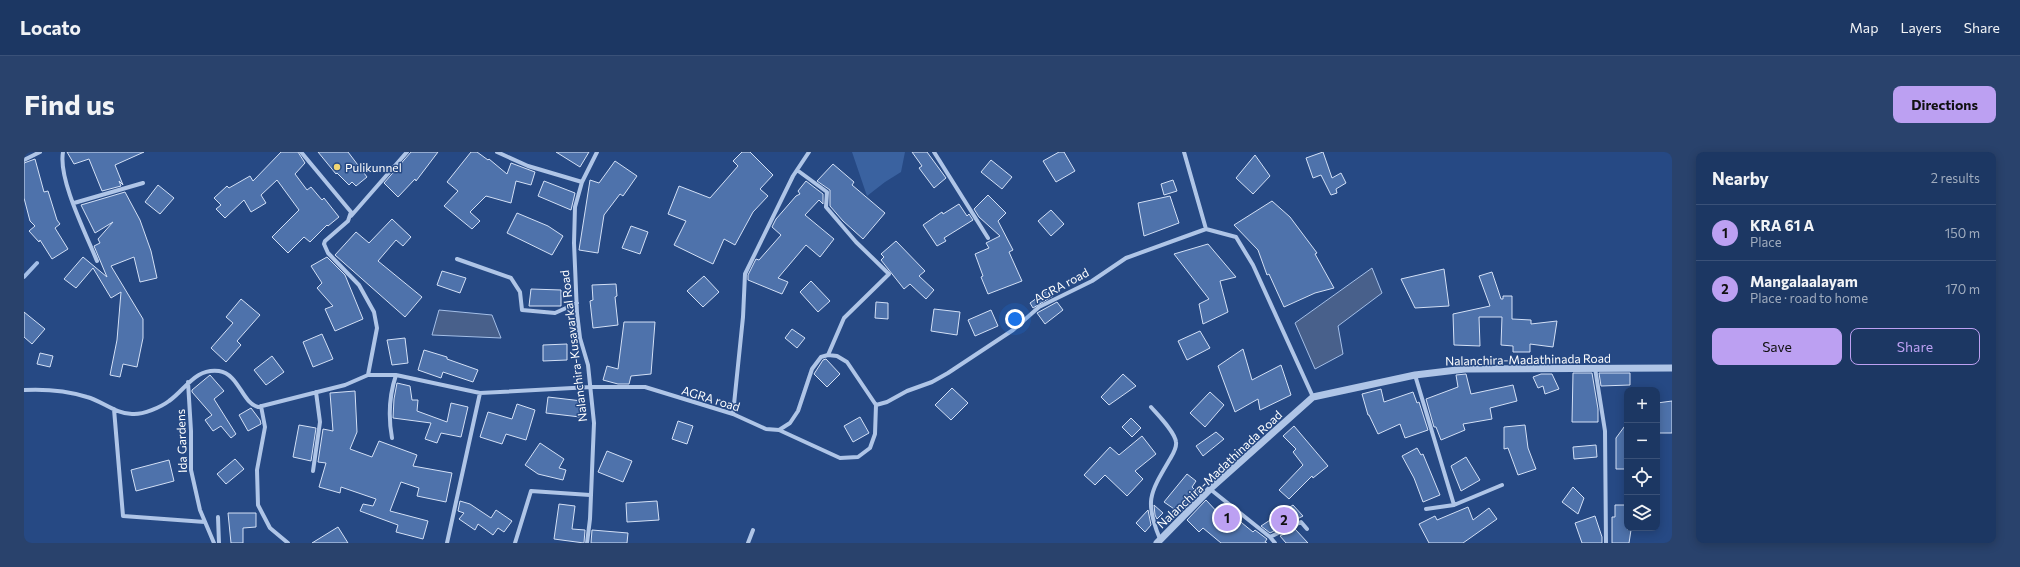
<!DOCTYPE html>
<html lang="en">
<head>
<meta charset="utf-8">
<style>
	body { margin:0; font-family:Commissioner,sans-serif; background:#29426c; color:#f1f3f6 }
	.controls { position:absolute; right:12px; bottom:12px; display:grid; overflow:hidden; border-radius:8px; box-shadow:0 2px 10px #0003 }
	.controls button { width:36px; height:36px; display:grid; place-items:center; padding:0; border:0; border-bottom:1px solid #3a5178; background:#1c3763; color:#f1f3f6; font:20px sans-serif }
	.you { position:absolute; left:991px; top:167px; width:14px; height:14px; margin:-10px; border:3px solid #fff; border-radius:50%; background:#1a73e8; box-shadow:0 0 0 6px #1a73e833 }
	.badge { display:grid; place-items:center; width:26px; height:26px; border-radius:50%; background:#bca0f2; color:#111; font-size:13px; font-weight:700 }
	.pin { position:absolute; translate:-50% -50%; border:2px solid #fff; box-shadow:0 1px 4px #0006 }
	.list { margin:0; padding:0; list-style:none }
	h2 { display:flex; justify-content:space-between; align-items:center; height:52px; margin:0; padding:0 16px; font-size:17px }
	h2 small { font-size:13px; font-weight:400; color:#a0acbe }
	.list li { display:grid; grid-template-columns:26px 1fr auto; gap:12px; align-items:center; box-sizing:border-box; height:56px; padding:0 16px; border-top:1px solid #3a5178 }
	.list b { display:block; font-size:15px; white-space:nowrap }
	.list p { margin:0; font-size:13px; white-space:nowrap; color:#a0acbe }
	.list em { font-size:13px; font-style:normal; color:#a0acbe }
	.actions { display:flex; gap:8px; padding:12px 16px }
	.actions a { flex:1; padding:9px 0; border:1px solid #bca0f2; border-radius:8px; text-align:center; font-size:14px; color:#bca0f2 }
	.actions .main { background:#bca0f2; color:#111 }
	.icon { flex:none; width:22px; height:22px; fill:none; stroke:currentColor; stroke-width:2; stroke-linecap:round; stroke-linejoin:round }
	.map { position:relative; flex:none; width:1648px; height:391px; overflow:hidden; border-radius:8px }
	header { display:flex; align-items:center; gap:24px; box-sizing:border-box; height:56px; padding:0 20px; background:#1c3763; border-bottom:1px solid #3a5178 }
	header strong { font-size:19px }
	nav { display:flex; gap:22px; margin-inline-start:auto; font-size:14px }
	.intro { display:flex; align-items:center; justify-content:space-between; box-sizing:border-box; height:96px; padding:0 24px }
	h1 { margin:0; font-size:28px }
	.button { padding:10px 18px; border-radius:8px; background:#bca0f2; color:#111; font-size:14px; font-weight:700 }
	main { display:flex; gap:24px; padding:0 24px }
	aside { flex:1; background:#1c3763; border-radius:8px; box-shadow:0 2px 10px #0003 }
	.map>svg:first-child { display:block }
	.green { fill:#3a62a0 }
	.water { fill:#48608b; stroke:#a4bfe8 }
	.lines { fill:none; stroke-linecap:round; stroke-linejoin:round }
	.stream { stroke:#a4bfe8; stroke-width:4 }
	.building { fill:#4e72ab; stroke:#d3e0f6 }
	.minor { stroke:#afc5e7; stroke-width:4 }
	.tertiary { stroke:#afc5e7; stroke-width:7 }
	.poi-dot { fill:#f0d574; stroke:#264984; stroke-width:1.5 }
	.labels { text-anchor:middle; dominant-baseline:central; stroke-width:3; stroke-linejoin:round; paint-order:stroke }
	.poi-label { font-size:12px; fill:#fff; stroke:#264984; text-anchor:start }
	.street-label { font-size:12px; fill:#fff; stroke:#264984 }
</style>
</head>
<body>
<header>
<strong>Locato</strong>
<nav><a>Map</a><a>Layers</a><a>Share</a></nav>
</header>
<div class="intro"><h1>Find us</h1><a class="button">Directions</a></div>
<main>
<div class="map">
<svg width="1648" height="391" viewBox="0 0 1648 391">
	<rect width="100%" height="100%" fill="#264984"/>
	<path class="green" d="M828 0H881L877 20 861 30 843 44Z"/>
	<path class="water" d="M1348 116 1358 141 1314 174 1319 202 1291 217 1271 171Z
		M415 158 468 163 477 186 408 183Z"/>
	<g class="lines">
		<path class="stream" d="M0 125 13 111"/>
	</g>
	<path class="building" d="M43 0H120L91 13 99 33 95 29 97 34 78 39 65 7 50 12Z
		M257 0H274L281 11 271 22 283 38 287 35 298 48 300 46 315 65 304 74 303 73 286 90 280 85 264 101 248 85 275 58 253 28 237 43 242 51 227 60 220 48 201 66 192 57 197 53 190 46 203 34 205 36 226 24 229 29Z
		M294 0H324L343 25 332 34 328 30 325 33 313 21 312 22Z
		M387 0H414L392 29 391 27 374 45 360 31Z
		M447 0H453L464 8 465 7 483 22 487 11 511 20 507 33 492 29 487 51 462 44 446 60 456 69 448 77 420 54 434 39 423 30Z
		M532 0H565L556 15Z
		M718 0H726L749 23 736 37 744 44 729 60 711 93 700 87 689 112 650 93 662 69 644 62 655 34 686 46 714 14 709 9Z
		M888 0H903L922 26 910 36 895 16 898 14Z
		M1035 0H1040L1051 19 1032 30 1019 9Z
		M1299 0 1308 26 1317 21 1322 31 1312 37 1313 41 1307 43 1297 23 1289 26 1282 6Z
		M1231 3 1246 24 1229 42 1212 26Z
		M11 7 20 40 24 39 33 68 36 72 31 76 44 97 28 107 16 88 15 90 5 79 11 74 6 69 0 46V11Z
		M967 8 988 25 978 37 957 20Z
		M591 9 613 24 599 44 596 42 580 63 574 101 555 98 566 28 575 31Z
		M809 12 830 30 828 33 861 61 839 87 819 69 806 54V38L793 29Z
		M1149 28 1153 39 1140 43 1137 32Z
		M520 29 551 41 547 58 514 44Z
		M782 29 799 42V52L795 48 781 63 810 87 796 105 782 93 754 126 764 130 758 142 724 128V123L732 107 735 108 757 83 748 75 752 67 772 44 776 42 774 39Z
		M134 33 150 46 136 62 121 50Z
		M101 40 116 68 127 99 133 126 116 130 110 105 87 114 119 167V186L113 215 99 212 96 225 86 223 93 188 97 140 87 146 69 116 52 136 40 127 59 105 83 125 70 94 76 91 74 87 89 70 71 81 57 53Z
		M964 43 982 61 974 69 989 98 985 100 998 129 964 142 957 125 959 124 951 102 965 96 962 91 976 84 955 65 950 57Z
		M1146 44 1155 71 1120 84 1114 51Z
		M1248 49 1266 65 1293 101 1291 102 1310 136 1291 141 1260 155 1245 122 1243 123 1234 98 1210 73Z
		M935 52 943 64 945 62 949 68 920 86 922 89 913 94 899 73 918 60 919 62Z
		M1027 58 1040 72 1027 84 1014 69Z
		M493 61 524 74 539 84 528 103 483 81Z
		M368 67 387 85 379 94 372 88 354 109 398 145 381 165 311 103 332 80 345 91Z
		M607 74 624 80 616 102 598 96Z
		M872 89 901 119 895 124 910 138 902 147 886 132 880 137 857 108 860 105 857 102Z
		M1184 92 1212 125 1196 129 1204 160 1179 172 1175 152 1185 147 1150 102Z
		M303 105 321 123 339 167 311 179 301 157 309 154 293 136 298 131 287 114Z
		M1420 117 1425 154 1391 156 1377 127Z
		M418 119 442 126 436 141 413 133Z
		M1468 120 1477 147H1479V144H1488V167L1507 168V172L1533 169 1529 195 1506 192V200H1489V194L1477 193 1478 165H1455L1456 194 1430 193 1429 162 1466 154 1455 124Z
		M680 124 695 140 679 155 663 139Z
		M787 129 806 149 794 160 776 140Z
		M592 132 593 144 591 145 594 173 569 176 566 149 569 148 568 133Z
		M507 137 537 138V154H505Z
		M1024 138 1029 144 1009 156 1006 151Z
		M217 147 236 163 213 189 217 193 202 210 187 196 209 171 202 165Z
		M852 150 864 151V167L851 166Z
		M1033 150 1039 158 1021 172 1013 161Z
		M910 157 936 160 933 183 907 179Z
		M967 158 974 174 951 184 944 168Z
		M0 160 21 177 8 192 0 185Z
		M600 170H631L627 222 607 224 605 232H594L579 228 583 214 594 217Z
		M768 177 781 186 773 196 761 186Z
		M1176 179 1186 196 1163 208 1154 189Z
		M298 182 309 207 289 215 279 190Z
		M381 186 384 211 368 213 363 188Z
		M543 192V208L519 209V193Z
		M1219 197 1228 228 1257 213 1267 243 1236 258 1234 247 1211 260 1194 214Z
		M400 198 423 205V207L454 218 449 230 419 220 417 226 394 218Z
		M16 201 29 204 26 215 13 212Z
		M248 204 260 220 242 233 230 218Z
		M802 207 816 222 803 235 790 222 799 208Z
		M1549 221H1568L1574 257V270H1548Z
		M1575 221H1606V233L1577 234Z
		M1099 222 1112 234 1085 253 1077 245Z
		M1442 222 1447 242 1489 233 1493 249 1466 256 1468 267 1439 272 1441 278 1417 288 1412 275H1410L1402 247 1434 235 1432 223Z
		M1517 222H1528L1535 237 1521 242 1519 234 1514 236 1509 225Z
		M186 223 200 239 190 247 212 282 207 286 197 274 189 279 181 268 188 263 168 240V238Z
		M373 231 386 234 388 248H394L393 259 423 270 427 251 444 255 437 285 417 281 413 291 401 287 407 271 369 266 370 247Z
		M928 236 944 251 927 268 911 253Z
		M1357 237 1360 250 1389 240 1393 251 1395 250 1404 278 1381 286 1376 272 1354 282 1345 263H1344L1338 242Z
		M331 239 333 280 326 297 348 305 355 289 393 303 389 314 428 321 422 350 393 344 395 336 377 330 366 359 404 369 399 387 372 380 374 373 336 359 339 352 349 354 352 347 317 335 316 341 295 335 302 311 294 310 299 277 309 279 306 241Z
		M1186 240 1200 253 1181 275 1166 261Z
		M524 245 558 249 556 265 522 261Z
		M1648 249V281H1633V251Z
		M493 252 511 258 502 288 482 282 478 292 456 285 464 260 488 267Z
		M227 256 236 268 237 272 224 279 215 263Z
		M836 265 845 281 829 290 820 274Z
		M1107 266 1117 276 1108 285 1098 275Z
		M654 269 669 274 663 292 648 287Z
		M1603 271V317H1592V286Z
		M275 273 292 276 287 309 269 305Z
		M1501 273 1504 296 1512 317 1494 323 1484 296 1480 297V275Z
		M1270 274 1304 314 1289 326 1288 324 1265 347 1255 338 1279 313 1269 300 1272 297 1259 284Z
		M1192 280 1200 287 1179 304 1172 294Z
		M1118 284 1132 302 1111 319 1119 327 1103 344 1081 323 1071 333 1060 323 1086 295 1095 303Z
		M516 291 540 307 535 316 542 318 539 328 514 322 501 313Z
		M1572 293 1573 305 1550 307 1549 295Z
		M1393 296 1397 303 1399 302 1416 343 1399 350 1390 326 1378 304Z
		M583 299 608 309 599 330 574 320Z
		M1442 305 1456 328 1437 339 1427 314Z
		M211 307 220 317 202 332 193 322Z
		M145 308 150 329 112 339 107 318Z
		M1163 322 1172 329 1168 335 1175 342 1156 361 1140 350Z
		M1549 335 1560 346 1554 362 1538 350Z
		M1182 348 1196 363 1201 357 1229 380 1231 378 1243 387 1241 390 1243 391H1197L1179 376 1175 380 1163 368Z
		M436 349 446 352 467 366 472 358 488 369 480 380 474 376 469 383 454 372 451 378 435 367 440 361 434 359Z
		M633 349 635 368 603 370 602 351Z
		M535 352 551 354 548 377 561 378 560 391 530 387Z
		M1130 353 1139 361 1133 367 1131 363Z
		M1269 353 1279 364 1246 381 1237 374Z
		M1591 353H1603V377L1607 378 1605 391H1588V365H1591Z
		M1444 355 1449 368 1465 356 1473 367 1439 391H1405L1395 372 1411 364 1413 368Z
		M1124 358 1127 373 1121 380 1112 371Z
		M204 361H232V375L219 376V391H207Z
		M1571 364 1578 385V391H1558L1551 371Z
		M314 375 324 391H288Z
		M1271 377 1284 391H1262L1256 384Z
		M568 378 604 381 603 391H567Z"/>
	<g class="lines">
		<path class="minor" d="M39 0C34 27 62 82 73 109
			M277 0 327 60 324 69 301 89 300 92 304 101 335 133 350 160 353 176 344 223
			M473 0 504 14 558 30
			M910 0 964 86
			M1160 0 1182 77 1212 85 1229 113 1289 245
			M0 8 16 0
			M773 18 803 40 802 55 832 90 865 122 820 166 804 203
			M50 51 119 31
			M327 64 383 0
			M433 107 487 126 496 140 498 158 531 161 553 151
			M1571 216 1581 279 1582 391
			M1391 223 1430 353
			M164 230 167 279V318L176 358 190 391
			M0 238C20 237 44 239 63 245 78 249 92 262 108 262 119 263 137 255 145 249 162 237 171 216 195 219 215 222 218 251 234 255L321 233 344 223H372L456 241 567 235H621L709 262 742 277 755 278 766 271 774 259 788 217 797 205 804 203 813 204 823 210 852 253 851 282 846 296 834 305 816 306 755 278
			M852 253 863 250 883 239 908 230 924 221 989 178 1015 155 1068 129 1102 106 1182 77
			M237 254 241 275 233 318 234 353 246 376 264 391
			M1127 255C1134 263 1151 280 1152 290 1153 296 1149 302 1146 307 1126 341 1120 349 1136 387
			M90 257 99 364 181 370
			M709 262 719 165 721 122 769 24 785 0
			M368 286C364 264 365 244 372 223
			M289 319 296 270 292 240
			M1186 337 1246 385 1251 391
			M1402 357 1430 353 1478 333
			M194 365 195 391
			M1246 385 1277 370 1283 377
			M423 391 456 241
			M491 391 507 339 566 343
			M563 391 566 367 570 271 564 213 556 186 553 161 550 91 551 55 558 30 573 0
			M724 391 729 378"/>
		<path class="tertiary" d="M1133 391 1186 337 1289 245 1391 223 1441 217 1648 216"/>
	</g>
	<circle class="poi-dot" cx="313" cy="15" r="4"/>
	<g class="labels">
		<g class="poi-label">
			<text x="321" y="15">Pulikunnel</text>
		</g>
		<g class="street-label">
			<text transform="translate(1037 133) rotate(-28)">AGRA road</text>
			<text transform="translate(549 194) rotate(-97)">Nalanchira-Kusavarkal Road</text>
			<text transform="translate(1504 207) rotate(-1)">Nalanchira-Madathinada Road</text>
			<text transform="translate(687 246) rotate(17)">AGRA road</text>
			<text transform="translate(157 289) rotate(-92)">Ida Gardens</text>
			<text transform="translate(1195 317) rotate(-43)">Nalanchira-Madathinada Road</text>
		</g>
	</g>
</svg>
<div class="controls">
<button>+</button>
<button>−</button>
<button><svg class="icon" aria-label="locate" viewBox="0 0 24 24"><circle cx="12" cy="12" r="6"/><path d="M12 2v4M12 18v4M2 12h4M18 12h4"/></svg></button>
<button><svg class="icon" aria-label="layers" viewBox="0 0 24 24"><path d="M12 4l9 5-9 5-9-5zM3 14l9 5 9-5"/></svg></button>
</div>
<div class="you"></div>
<div class="pin badge" style="left:1203px;top:366px">1</div>
<div class="pin badge" style="left:1260px;top:368px">2</div>
</div>
<aside>
<h2>Nearby<small>2 results</small></h2>
<ul class="list">
<li><span class="badge">1</span><div><b>KRA 61 A</b><p>Place</p></div><em>150 m</em></li>
<li><span class="badge">2</span><div><b>Mangalaalayam</b><p>Place · road to home</p></div><em>170 m</em></li>
</ul>
<div class="actions"><a class="main">Save</a><a>Share</a></div>
</aside>
</main>
</body>
</html>
